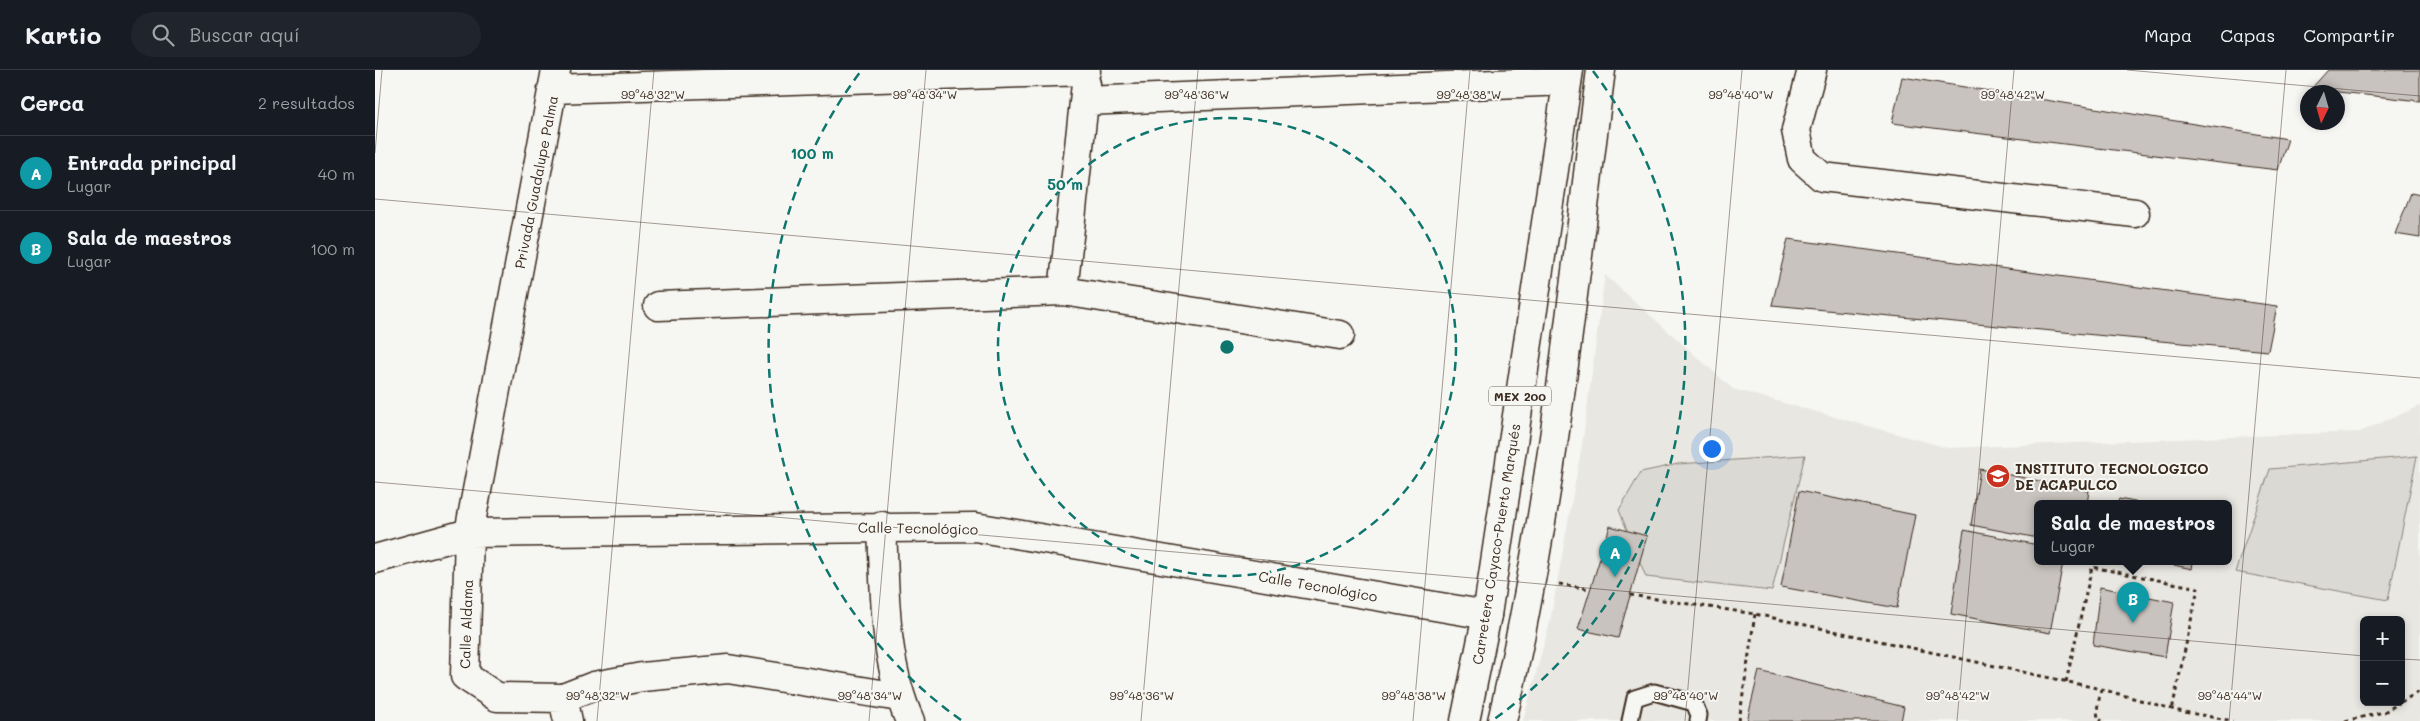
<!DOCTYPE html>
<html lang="es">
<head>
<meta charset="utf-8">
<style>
	body { margin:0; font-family:Mali,sans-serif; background:#20242c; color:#f1f3f6 }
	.controls { position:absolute; right:15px; bottom:15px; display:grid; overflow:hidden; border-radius:8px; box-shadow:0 2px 8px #0003 }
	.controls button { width:45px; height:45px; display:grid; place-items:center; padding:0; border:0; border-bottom:1px solid #363941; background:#171b24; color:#f1f3f6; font:25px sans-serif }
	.compass { position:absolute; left:1925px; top:15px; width:45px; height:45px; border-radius:50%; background:#171b24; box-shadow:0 2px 8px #0003; rotate:185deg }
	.you { position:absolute; left:1336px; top:378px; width:18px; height:18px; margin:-12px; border:4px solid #fff; border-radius:50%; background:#1a73e8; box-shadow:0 0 0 8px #1a73e833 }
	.badge { display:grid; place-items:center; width:32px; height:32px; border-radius:50%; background:#0b8043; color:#fff; font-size:16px; font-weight:700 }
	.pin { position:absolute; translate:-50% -41px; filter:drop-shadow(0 1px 2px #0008) }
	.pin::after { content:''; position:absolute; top:26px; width:18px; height:15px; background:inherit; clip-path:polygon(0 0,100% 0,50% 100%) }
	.popup { position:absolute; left:1659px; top:430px; width:198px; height:65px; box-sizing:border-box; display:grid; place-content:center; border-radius:8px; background:#171b24; filter:drop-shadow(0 1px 4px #0005); font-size:16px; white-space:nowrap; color:#9ea1a6 }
	.popup b { font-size:19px; color:#f1f3f6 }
	.popup::after { content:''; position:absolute; left:50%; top:100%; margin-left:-10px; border:10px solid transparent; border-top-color:#171b24 }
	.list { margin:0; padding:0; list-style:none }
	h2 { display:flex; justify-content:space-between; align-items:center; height:65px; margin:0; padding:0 20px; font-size:21px }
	h2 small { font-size:16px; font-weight:400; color:#9ea1a6 }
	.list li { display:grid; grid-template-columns:32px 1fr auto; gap:15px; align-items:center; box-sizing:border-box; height:75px; padding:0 20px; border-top:1px solid #363941 }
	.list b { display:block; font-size:19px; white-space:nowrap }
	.list p { margin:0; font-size:16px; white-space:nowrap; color:#9ea1a6 }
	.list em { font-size:16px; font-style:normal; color:#9ea1a6 }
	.icon { flex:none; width:28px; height:28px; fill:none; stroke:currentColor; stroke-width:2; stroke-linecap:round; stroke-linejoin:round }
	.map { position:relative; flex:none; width:2045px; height:651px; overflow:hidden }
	header { display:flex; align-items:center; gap:30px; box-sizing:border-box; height:70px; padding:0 25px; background:#171b24; border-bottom:1px solid #363941 }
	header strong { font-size:24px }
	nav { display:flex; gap:28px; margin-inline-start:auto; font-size:18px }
	.search { width:350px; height:45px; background:#20242c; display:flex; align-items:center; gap:12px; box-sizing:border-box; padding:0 18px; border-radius:28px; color:#9ea1a6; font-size:19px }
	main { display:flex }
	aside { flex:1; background:#171b24 }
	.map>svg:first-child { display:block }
	.built { fill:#e8e7e2; fill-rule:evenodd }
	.green { fill:#dad9d3; stroke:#8a8278 }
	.building { fill:#c8c3be; stroke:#3b2a1e }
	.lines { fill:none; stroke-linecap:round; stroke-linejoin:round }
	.service-casing { stroke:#3b2a1e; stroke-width:19 }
	.minor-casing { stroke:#3b2a1e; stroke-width:31 }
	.primary-casing { stroke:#3b2a1e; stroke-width:31 }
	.path { stroke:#3b2a1e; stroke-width:3; stroke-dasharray:4 4; stroke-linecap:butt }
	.service { stroke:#f6f6f2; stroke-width:15 }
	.minor { stroke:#f6f6f2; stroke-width:28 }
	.primary { stroke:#f6f6f2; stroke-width:28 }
	.ticks { fill:none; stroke:#3b2a1e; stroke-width:1; stroke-opacity:0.45 }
	.ring { fill:none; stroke:#0f766e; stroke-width:2.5; stroke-dasharray:9 6 }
	.labels { text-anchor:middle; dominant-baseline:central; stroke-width:4; stroke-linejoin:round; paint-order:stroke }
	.shield { fill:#f6f6f2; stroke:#73675e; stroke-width:1 }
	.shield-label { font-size:12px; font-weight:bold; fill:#3b2a1e }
	.street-label { font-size:14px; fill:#3b2a1e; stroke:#f6f6f2 }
	.poi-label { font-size:14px; font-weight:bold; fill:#3b2a1e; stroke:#f6f6f2; text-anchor:start }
	.ticks-label { font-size:12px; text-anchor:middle; fill:#3b2a1e; stroke:#f6f6f2; stroke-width:4; stroke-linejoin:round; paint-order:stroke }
	.centre { fill:#0f766e; stroke:#f6f6f2; stroke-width:2.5 }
	.ring-label { font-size:15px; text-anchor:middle; font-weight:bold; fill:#0f766e; stroke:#f6f6f2; stroke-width:4; stroke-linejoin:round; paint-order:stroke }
</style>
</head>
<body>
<header>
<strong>Kartio</strong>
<div class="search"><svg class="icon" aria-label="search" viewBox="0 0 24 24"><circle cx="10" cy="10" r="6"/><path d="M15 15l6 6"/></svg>Buscar aquí</div>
<nav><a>Mapa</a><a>Capas</a><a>Compartir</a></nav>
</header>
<main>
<aside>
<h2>Cerca<small>2 resultados</small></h2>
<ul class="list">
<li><span class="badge" style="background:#0f9aa8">A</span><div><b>Entrada principal</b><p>Lugar</p></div><em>40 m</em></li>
<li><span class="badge" style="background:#0f9aa8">B</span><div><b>Sala de maestros</b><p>Lugar</p></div><em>100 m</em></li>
</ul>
</aside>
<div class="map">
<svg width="2045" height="651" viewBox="0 0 2045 651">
	<rect width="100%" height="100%" fill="#f6f6f2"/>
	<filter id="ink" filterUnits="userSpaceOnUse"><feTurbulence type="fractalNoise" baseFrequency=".02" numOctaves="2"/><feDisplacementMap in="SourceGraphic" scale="10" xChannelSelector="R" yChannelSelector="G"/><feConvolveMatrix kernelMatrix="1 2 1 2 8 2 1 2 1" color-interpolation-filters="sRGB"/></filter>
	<g filter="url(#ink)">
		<path class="built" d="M1230 205 1358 319 1573 378 1985 362 2045 336V651H1148L1175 552 1208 369ZM1663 434H1853V492H1663ZM1989 550H2026V632H1989Z"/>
		<path class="green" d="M1430 385 1397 521 1271 507 1244 440 1266 402 1303 394Z
			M2042 386 2013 530 1860 502 1895 399Z"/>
		<path class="building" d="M1953 0H2045V31L1936 19Z
			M1527 7 1913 69 1903 100 1517 53Z
			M2036 123 2045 125V168L2020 164Z
			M1413 169 1902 236 1893 281 1397 235Z
			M1605 399 1714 421 1712 434H1663V468L1596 455Z
			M1424 421 1540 445 1522 538 1406 517Z
			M1744 429 1770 434H1742Z
			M1235 456 1272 466 1243 568 1203 559Z
			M1589 460 1663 475V492H1688L1675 563 1576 544Z
			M1785 492H1818L1817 499Z
			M1725 517 1799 532 1790 587 1718 575Z
			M1384 601 1529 637 1526 651H1372Z"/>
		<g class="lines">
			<g class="service-casing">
				<path id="service" d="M1255 651 1260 628 1279 622 1319 633 1324 645 1323 651"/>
			</g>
			<g class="minor-casing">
				<path id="minor" d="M181 0 94 463 90 606 122 627 188 628 219 616 267 607 353 599 524 627
					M1437 0 1421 60 1427 89 1447 107 1760 143
					M177 19 711 1
					M710 31 1192 11
					M688 221 711 14
					M283 236 688 221 965 265
					M507 456C510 521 508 591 535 651
					M0 489 94 463 600 457 1112 545
					M188 628 193 651"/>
			</g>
			<g class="primary-casing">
				<path id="primary" d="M1090 651 1112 545 1194 0
					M1127 651C1177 438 1198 217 1226 0"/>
			</g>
			<path class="path" d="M1184 514 1215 519
				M1255 525 1380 544 1726 619 1804 641 1858 651
				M1691 612 1717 497 1823 518 1797 640
				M1726 619 1722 640 1723 648 1727 651
				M2026 632 2045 621
				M1364 651 1380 544
				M1970 651 2009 642 2026 632"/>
			<use href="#service" class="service"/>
			<use href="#minor" class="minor"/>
			<use href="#primary" class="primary"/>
		</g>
	</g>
	<path class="ticks" d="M1752 0 2045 26M0 83 7 0M0 129 2045 308M0 412 1989 586M2026 589 2045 590M222 651 279 0M494 651 551 0M766 651 823 0M1038 651 1095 0M1310 651 1367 0M1582 651 1639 0M1854 651 1911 0"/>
	<g class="ring">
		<circle cx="852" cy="277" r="229"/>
		<path d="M586 650A458 458 0 0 1 486 1M1218 1A458 458 0 0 1 1118 650"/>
	</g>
	<defs>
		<g id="school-disc" transform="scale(1.25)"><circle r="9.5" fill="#c8321e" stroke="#f6f6f2"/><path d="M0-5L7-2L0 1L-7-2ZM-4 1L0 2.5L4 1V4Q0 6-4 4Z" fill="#fff"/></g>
	</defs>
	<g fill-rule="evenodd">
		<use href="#school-disc" x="1623" y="406"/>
	</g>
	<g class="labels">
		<rect class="shield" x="1114" y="316.5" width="62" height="19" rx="4"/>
		<g class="shield-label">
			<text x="1145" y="326">MEX 200</text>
		</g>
		<g class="street-label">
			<text transform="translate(161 112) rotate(-79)">Privada Guadalupe Palma</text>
			<text transform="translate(543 458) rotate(1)">Calle Tecnológico</text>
			<text transform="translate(1121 474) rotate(-81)">Carretera Cayaco-Puerto Marqués</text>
			<text transform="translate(943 516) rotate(10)">Calle Tecnológico</text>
			<text transform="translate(91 554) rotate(-88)">Calle Aldama</text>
		</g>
		<g class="poi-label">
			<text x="1640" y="398">INSTITUTO TECNOLOGICO<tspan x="1640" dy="16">DE ACAPULCO</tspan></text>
		</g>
	</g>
	<g class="ticks-label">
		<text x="278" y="29">99°48'32"W</text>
		<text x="550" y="29">99°48'34"W</text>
		<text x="822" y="29">99°48'36"W</text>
		<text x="1094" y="29">99°48'38"W</text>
		<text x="1366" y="29">99°48'40"W</text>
		<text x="1638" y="29">99°48'42"W</text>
		<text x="223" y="630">99°48'32"W</text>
		<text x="495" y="630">99°48'34"W</text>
		<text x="767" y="630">99°48'36"W</text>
		<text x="1039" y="630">99°48'38"W</text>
		<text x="1311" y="630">99°48'40"W</text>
		<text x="1583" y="630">99°48'42"W</text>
		<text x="1855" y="630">99°48'44"W</text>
	</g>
	<circle cx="852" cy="277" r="8" class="centre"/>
	<g class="ring-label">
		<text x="437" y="89">100 m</text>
		<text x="690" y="120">50 m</text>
	</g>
</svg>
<div class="controls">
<button>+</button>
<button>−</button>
</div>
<svg class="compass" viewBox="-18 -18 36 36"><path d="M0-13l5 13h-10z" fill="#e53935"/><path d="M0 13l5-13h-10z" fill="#9ea1a6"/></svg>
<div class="you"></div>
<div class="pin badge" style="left:1240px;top:507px;background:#0f9aa8">A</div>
<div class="pin badge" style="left:1758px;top:553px;background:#0f9aa8">B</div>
<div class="popup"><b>Sala de maestros</b>Lugar</div>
</div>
</main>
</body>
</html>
